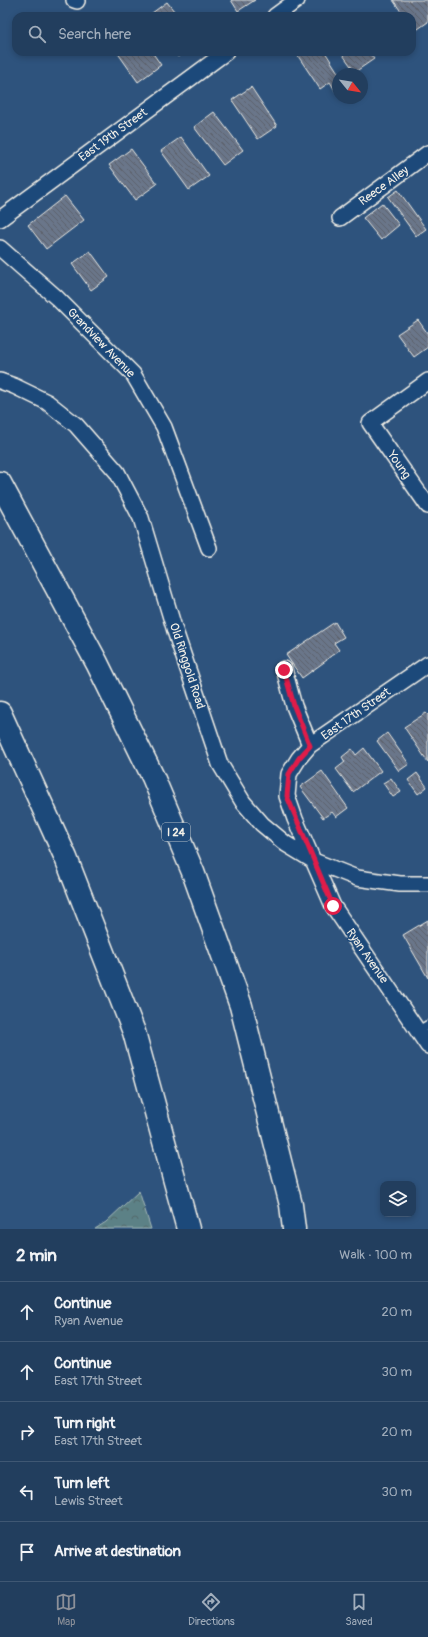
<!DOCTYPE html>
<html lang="en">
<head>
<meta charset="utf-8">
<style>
	body { margin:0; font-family:Pangolin,sans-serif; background:#2a4564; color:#f1f3f6 }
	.controls { position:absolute; right:12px; bottom:12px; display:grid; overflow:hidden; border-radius:8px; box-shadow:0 2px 6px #0003 }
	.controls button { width:36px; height:36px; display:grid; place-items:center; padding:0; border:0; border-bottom:1px solid #3f5773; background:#223e5e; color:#f1f3f6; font:20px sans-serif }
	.compass { position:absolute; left:332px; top:68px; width:36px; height:36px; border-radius:50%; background:#223e5e; box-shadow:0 2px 6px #0003; rotate:120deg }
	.stop { position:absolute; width:12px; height:12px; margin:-9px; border:3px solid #e11d48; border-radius:50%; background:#fff }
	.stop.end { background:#e11d48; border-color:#fff; box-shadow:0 1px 4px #0008 }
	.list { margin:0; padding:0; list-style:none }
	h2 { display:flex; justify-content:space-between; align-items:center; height:52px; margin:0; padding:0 16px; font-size:17px }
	h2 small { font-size:13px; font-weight:400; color:#a2aebc }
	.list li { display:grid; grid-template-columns:26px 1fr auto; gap:12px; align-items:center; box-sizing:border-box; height:60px; padding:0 16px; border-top:1px solid #3f5773 }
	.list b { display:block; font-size:15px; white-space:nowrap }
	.list p { margin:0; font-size:13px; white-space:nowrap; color:#a2aebc }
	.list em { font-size:13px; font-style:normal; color:#a2aebc }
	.icon { flex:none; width:22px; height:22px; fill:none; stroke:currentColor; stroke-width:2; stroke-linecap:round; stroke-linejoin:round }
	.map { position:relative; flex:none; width:428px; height:1229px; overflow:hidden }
	.search { position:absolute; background:#223e5e; box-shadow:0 2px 6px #0003; left:12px; right:12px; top:12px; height:44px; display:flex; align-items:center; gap:10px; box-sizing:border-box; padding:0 14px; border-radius:12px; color:#a2aebc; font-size:15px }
	.sheet { height:352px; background:#223e5e }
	nav { display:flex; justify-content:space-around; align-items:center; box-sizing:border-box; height:56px; border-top:1px solid #3f5773; background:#223e5e; font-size:11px; color:#a2aebc }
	nav a { display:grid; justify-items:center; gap:2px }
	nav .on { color:#8c9099 }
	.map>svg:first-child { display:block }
	.forest { fill:url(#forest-crowns); stroke:#a8b9b7 }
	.building { fill:url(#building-back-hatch); stroke:#f4f1e8 }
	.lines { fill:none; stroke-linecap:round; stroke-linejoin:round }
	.service-casing { stroke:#f4f1e8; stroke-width:11 }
	.minor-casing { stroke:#f4f1e8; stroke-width:18 }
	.motorway-casing { stroke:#f4f1e8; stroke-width:25 }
	.service { stroke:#1f4a7a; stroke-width:8 }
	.minor { stroke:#1f4a7a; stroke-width:15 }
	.motorway { stroke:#1f4a7a; stroke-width:22 }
	.route { stroke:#e11d48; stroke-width:5 }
	.labels { text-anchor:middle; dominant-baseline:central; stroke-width:3; stroke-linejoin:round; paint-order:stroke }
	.shield { fill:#1f4a7a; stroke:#b4bfc7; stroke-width:1 }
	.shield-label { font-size:11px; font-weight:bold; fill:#f4f1e8 }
	.street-label { font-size:12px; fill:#f4f1e8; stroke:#1f4a7a }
</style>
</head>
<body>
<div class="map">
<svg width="428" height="1229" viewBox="0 0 428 1229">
	<defs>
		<pattern id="forest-crowns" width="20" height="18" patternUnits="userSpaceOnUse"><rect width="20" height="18" fill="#5b8186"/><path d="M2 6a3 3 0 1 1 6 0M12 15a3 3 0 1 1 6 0" fill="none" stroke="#536769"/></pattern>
		<pattern id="building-back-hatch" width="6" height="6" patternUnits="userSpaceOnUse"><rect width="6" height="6" fill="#6b768a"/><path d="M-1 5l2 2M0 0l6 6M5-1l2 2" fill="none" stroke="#5c616b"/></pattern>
	</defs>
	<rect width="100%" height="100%" fill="#2e537d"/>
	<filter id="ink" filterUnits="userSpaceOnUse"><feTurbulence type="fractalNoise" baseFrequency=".025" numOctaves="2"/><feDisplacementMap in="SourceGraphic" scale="8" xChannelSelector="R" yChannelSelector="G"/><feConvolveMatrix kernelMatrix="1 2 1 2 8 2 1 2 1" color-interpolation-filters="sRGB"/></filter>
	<g filter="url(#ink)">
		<path class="forest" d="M139 1191 151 1229H95L106 1222Z"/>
		<path class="building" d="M231 0H255L238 11Z
			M393 0H427L428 2V22L415 31 412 27V16H404Z
			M167 2 178 16H148Z
			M117 52H152L161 65 138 82Z
			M174 52H183L178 57Z
			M297 52H325L339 74H338V90L336 92 330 82 320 89 296 53Z
			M341 52H369L374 59 355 72Z
			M251 87 277 126 258 139 232 100Z
			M214 112 243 150 223 165 194 127Z
			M181 137 209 176 189 190 161 151Z
			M131 149 157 184 135 200 109 165Z
			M398 190 426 229 416 236 388 197Z
			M65 196 84 220 46 249 28 225Z
			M382 203 399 225 381 240 363 218Z
			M90 251 109 277 91 290 72 264Z
			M418 320 428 334V347L414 357 397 334Z
			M335 622 344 637 334 643 339 650 327 659V660L302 678 286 655Z
			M426 713 428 715V762L404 727Z
			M387 733 409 764 399 771 377 741Z
			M364 748 381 771 353 792 336 769 345 762 342 757 352 749 356 755Z
			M322 771 348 808 336 817 332 812 323 818 300 787Z
			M417 773 427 787 418 794 408 780Z
			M391 778 401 792 393 797 383 783Z
			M428 920V978L403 935Z"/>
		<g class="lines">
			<g class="service-casing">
				<path id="service" d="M418 1031 428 1025"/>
			</g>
			<g class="minor-casing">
				<path id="minor" d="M74 0 77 1
					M275 16 297 0
					M340 218 428 153
					M0 219 226 52
					M0 248 57 298 133 374 164 427 209 548
					M0 381 14 386 47 402 76 425 117 472 141 518 175 631 220 764 243 802 262 824 286 844 314 861 357 878 400 884H428
					M428 381 370 423 428 506
					M428 664 310 745 299 758 289 774 287 796 295 819 333 906 428 1046
					M284 669 294 706 310 745"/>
			</g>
			<g class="motorway-casing">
				<path id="motorway" d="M0 483 97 663 153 777 193 872 241 1006 291 1205 294 1229
					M0 713 66 858 134 1032 188 1229"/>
			</g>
			<use href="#service" class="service"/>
			<use href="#minor" class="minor"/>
			<use href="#motorway" class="motorway"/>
		</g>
	</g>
	<g class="lines" filter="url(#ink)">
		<path class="route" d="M284 670 294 706 310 746 299 758 289 774 287 796 333 906"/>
	</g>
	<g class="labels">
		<rect class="shield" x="162" y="823" width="28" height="18" rx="3"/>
		<g class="shield-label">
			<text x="176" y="832">I 24</text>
		</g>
		<g class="street-label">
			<text transform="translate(113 135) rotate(-36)">East 19th Street</text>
			<text transform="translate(384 186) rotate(-36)">Reece Alley</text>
			<text transform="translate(101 343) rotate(46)">Grandview Avenue</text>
			<text transform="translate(399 465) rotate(55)">Young</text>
			<text transform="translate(187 666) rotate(72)">Old Ringgold Road</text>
			<text transform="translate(356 714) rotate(-35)">East 17th Street</text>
			<text transform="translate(367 956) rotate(55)">Ryan Avenue</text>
		</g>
	</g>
</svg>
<div class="controls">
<button><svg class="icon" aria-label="layers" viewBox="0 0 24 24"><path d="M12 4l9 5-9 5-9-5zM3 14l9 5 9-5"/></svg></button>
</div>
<svg class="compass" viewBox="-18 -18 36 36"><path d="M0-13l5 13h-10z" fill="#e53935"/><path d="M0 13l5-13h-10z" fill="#a2aebc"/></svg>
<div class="stop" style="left:333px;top:906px"></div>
<div class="stop end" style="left:284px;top:670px"></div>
<div class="search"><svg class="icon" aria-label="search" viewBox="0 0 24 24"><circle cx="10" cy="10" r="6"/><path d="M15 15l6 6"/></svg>Search here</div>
</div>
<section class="sheet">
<h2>2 min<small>Walk · 100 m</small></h2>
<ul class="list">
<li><svg class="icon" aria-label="ahead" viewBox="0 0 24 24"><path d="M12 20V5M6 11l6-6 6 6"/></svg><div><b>Continue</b><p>Ryan Avenue</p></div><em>20 m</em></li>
<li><svg class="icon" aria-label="ahead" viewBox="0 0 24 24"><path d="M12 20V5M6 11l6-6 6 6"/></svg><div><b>Continue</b><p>East 17th Street</p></div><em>30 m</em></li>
<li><svg class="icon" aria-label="right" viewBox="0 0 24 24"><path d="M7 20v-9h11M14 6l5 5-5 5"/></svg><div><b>Turn right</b><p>East 17th Street</p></div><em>20 m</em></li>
<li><svg class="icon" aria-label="left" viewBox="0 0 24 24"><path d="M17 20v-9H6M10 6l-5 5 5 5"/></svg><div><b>Turn left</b><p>Lewis Street</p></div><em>30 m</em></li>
<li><svg class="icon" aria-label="arrive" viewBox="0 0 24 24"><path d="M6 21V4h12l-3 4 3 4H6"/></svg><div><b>Arrive at destination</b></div></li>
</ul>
</section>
<nav>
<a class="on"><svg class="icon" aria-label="map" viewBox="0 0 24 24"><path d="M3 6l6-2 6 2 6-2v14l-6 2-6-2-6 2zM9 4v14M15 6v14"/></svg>Map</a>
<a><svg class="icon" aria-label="directions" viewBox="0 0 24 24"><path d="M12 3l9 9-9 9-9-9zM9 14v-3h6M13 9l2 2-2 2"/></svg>Directions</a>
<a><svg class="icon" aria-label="saved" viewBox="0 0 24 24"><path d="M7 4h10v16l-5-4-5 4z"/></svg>Saved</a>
</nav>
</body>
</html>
